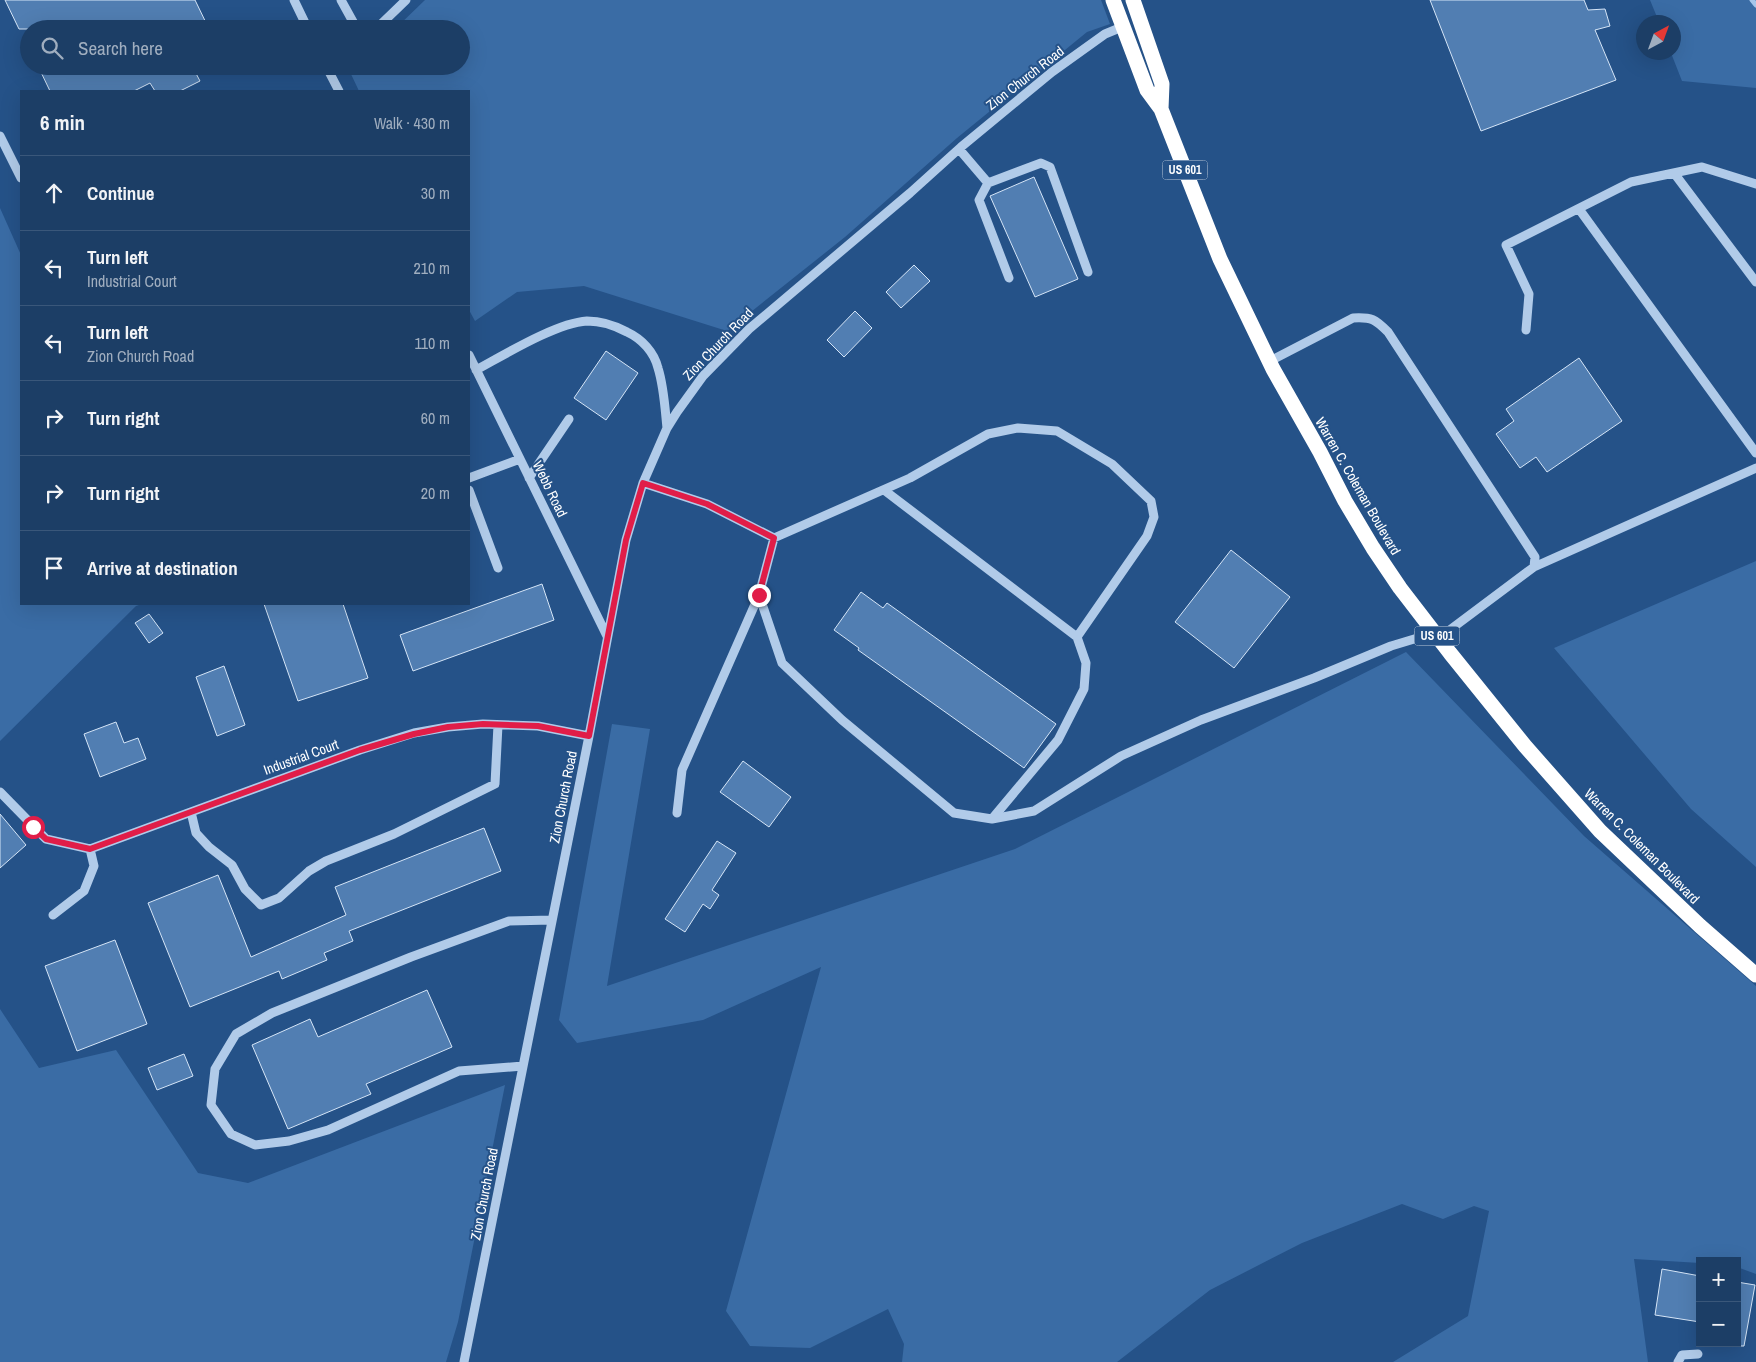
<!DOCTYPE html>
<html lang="en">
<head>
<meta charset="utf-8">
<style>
	body { margin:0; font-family:"Archivo Narrow",sans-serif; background:#29496f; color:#f1f3f6 }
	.controls { position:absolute; right:15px; bottom:15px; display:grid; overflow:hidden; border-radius:0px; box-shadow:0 5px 20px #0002 }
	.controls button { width:45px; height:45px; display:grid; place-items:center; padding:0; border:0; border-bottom:1px solid #3a577a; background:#1c3e66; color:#f1f3f6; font:25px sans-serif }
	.compass { position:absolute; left:1636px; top:15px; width:45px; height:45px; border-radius:50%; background:#1c3e66; box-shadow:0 5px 20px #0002; rotate:41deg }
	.stop { position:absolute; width:15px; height:15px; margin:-11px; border:4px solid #e11d48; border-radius:50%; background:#fff }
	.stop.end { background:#e11d48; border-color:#fff; box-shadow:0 1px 5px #0008 }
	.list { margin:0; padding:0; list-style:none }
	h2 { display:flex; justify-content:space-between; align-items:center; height:65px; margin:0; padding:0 20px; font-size:21px }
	h2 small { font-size:16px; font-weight:400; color:#a0aebf }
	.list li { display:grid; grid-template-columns:32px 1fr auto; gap:15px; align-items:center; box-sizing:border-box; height:75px; padding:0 20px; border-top:1px solid #3a577a }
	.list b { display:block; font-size:19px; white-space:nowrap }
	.list p { margin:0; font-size:16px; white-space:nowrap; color:#a0aebf }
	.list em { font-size:16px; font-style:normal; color:#a0aebf }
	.icon { flex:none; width:28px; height:28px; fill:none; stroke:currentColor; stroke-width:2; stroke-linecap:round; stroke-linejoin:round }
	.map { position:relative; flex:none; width:1756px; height:1362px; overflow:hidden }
	.search { position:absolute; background:#1c3e66; box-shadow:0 5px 20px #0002; left:20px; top:20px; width:450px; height:55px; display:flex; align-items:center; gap:12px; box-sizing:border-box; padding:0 18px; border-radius:28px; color:#a0aebf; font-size:19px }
	.panel { position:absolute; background:#1c3e66; box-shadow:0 5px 20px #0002; left:20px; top:90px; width:450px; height:515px; border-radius:0px }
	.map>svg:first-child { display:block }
	.green { fill:#3a6ca5 }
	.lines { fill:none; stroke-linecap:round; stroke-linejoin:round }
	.stream { stroke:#a5c6ea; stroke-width:5 }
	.building { fill:#517eb2; stroke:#d5e5f7 }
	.minor { stroke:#b1cbe9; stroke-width:9 }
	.highway { stroke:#fff; stroke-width:15 }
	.route { stroke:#e11d48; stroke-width:6 }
	.labels { text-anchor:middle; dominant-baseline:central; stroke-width:4; stroke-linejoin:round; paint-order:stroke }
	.shield { fill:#255288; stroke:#becbdb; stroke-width:1 }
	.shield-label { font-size:12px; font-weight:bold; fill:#fff }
	.street-label { font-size:14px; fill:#fff; stroke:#255288 }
</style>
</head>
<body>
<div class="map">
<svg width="1756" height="1362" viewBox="0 0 1756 1362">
	<rect width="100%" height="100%" fill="#255288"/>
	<path class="green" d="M425 0H1101L1110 24 1087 32 957 138 845 237 727 331 584 286 517 292 475 321 469 310V91H359L350 72 356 66H461V29H395Z
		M1650 0H1756V88L1682 81 1671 53 1674 52V22H1659Z
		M0 208 21 255V604H142L136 606 0 741Z
		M1756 561V867L1691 809 1554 648Z
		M1406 652 1584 836 1756 986V1274L1737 1267V1261H1700V1263L1634 1259 1648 1362H1393L1468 1316 1489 1211 1474 1206 1443 1219 1402 1204 1302 1243 1210 1290 1117 1362H902L904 1344 888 1309 810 1348 750 1346 726 1311 821 967 703 1020 577 1043 559 1020 612 724 650 729 607 986 1015 849Z
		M0 1009 39 1068 116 1050 198 1173 248 1183 505 1085 458 1322 446 1362H0Z"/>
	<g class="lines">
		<path class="stream" d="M1752 0 1756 5"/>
	</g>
	<path class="building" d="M5 0H195L209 29H19Z
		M1430 0H1584L1588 10 1605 9 1610 26 1595 30 1616 80 1481 131Z
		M38 66H192L200 81 180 91H155L150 83 134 91H50Z
		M1034 177 1078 279 1035 297 990 196Z
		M914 265 930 281 901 308 886 292Z
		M855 311 872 328 844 357 827 340Z
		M606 351 638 373 606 420 574 398Z
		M1579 358 1622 421 1547 472 1536 457 1520 468 1496 434 1514 421 1506 409Z
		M1231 550 1290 597 1234 668 1175 622Z
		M542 584 554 620 413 671 400 635Z
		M861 592 883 608 887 603 1056 724 1024 768 858 650 859 648 834 630Z
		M264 604H343L368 678 298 701Z
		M149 614 163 633 149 643 135 623Z
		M224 666 245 725 217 736 196 677Z
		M116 722 124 743 138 738 146 759 100 777 84 734Z
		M743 761 791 797 769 827 720 792Z
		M0 814 26 845 0 868Z
		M484 828 501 871 349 931 353 941 324 953 327 960 282 979 279 971 190 1007 148 903 218 875 251 957 346 915 335 887Z
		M717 841 736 853 712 890 719 895 710 909 703 904 685 932 665 919Z
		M115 940 147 1024 77 1051 45 966Z
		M427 990 452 1047 366 1084 371 1094 288 1129 252 1045 310 1019 318 1037Z
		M184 1054 193 1076 157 1090 148 1068Z
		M1662 1269 1700 1276V1322L1655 1315Z
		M1737 1282 1755 1285 1744 1346H1737Z"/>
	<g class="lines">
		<path class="minor" d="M294 0 308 29
			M341 0 357 29
			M376 29 406 0
			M326 66 339 91
			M0 136 21 178
			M959 149 988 183 1041 163 1050 167 1088 272
			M1674 173 1756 282
			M988 183 979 200 1009 278
			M1579 209 1756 453
			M1526 330 1529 294 1506 245 1631 182 1702 167 1756 184
			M469 355 607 636
			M1270 361 1353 318C1372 317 1375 319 1388 332L1535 557 1534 567 1439 638
			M476 370C504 355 556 323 587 321 602 321 614 325 627 332 642 339 654 352 658 368 664 387 665 409 667 428
			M469 478 520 459
			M529 478 569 419
			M643 483 707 504 774 538 910 478 988 434 1018 428 1057 431 1112 464 1151 501 1154 517 1147 536 1077 637 884 490
			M469 490 498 568
			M774 538 759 595 782 663 842 720 954 813 992 819 1034 811 1121 756 1201 720 1314 678 1391 646 1434 633
			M1534 567 1756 468
			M0 792 46 839 90 849
			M191 812 196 833 209 847 232 865 245 889 261 905 279 898 309 871 326 861 394 834 495 784 498 725
			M677 813 682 770 759 595
			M992 819 1058 740 1084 689 1086 663 1077 637
			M90 849 360 750 414 733 448 727 483 724 538 726 589 736
			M53 915 84 891 94 866 90 849
			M523 1066 459 1071 328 1130 289 1141 255 1145 231 1134 211 1105 215 1069 236 1034 272 1013 411 957 509 921 552 920
			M464 1362 589 736 626 540 643 483 667 428 677 412 703 376 749 329 910 193 961 147 1052 72 1105 34 1122 27
			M1678 1362 1682 1355 1698 1354"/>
		<path class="highway" d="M1113 0 1147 90 1161 109 1220 259 1273 369 1320 452 1345 501 1373 548 1400 588 1450 653 1525 746 1600 831 1700 926 1756 975
			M1133 0 1162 84 1161 109"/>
	</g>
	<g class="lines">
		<path class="route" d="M33 827 46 839 90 849 360 750 414 734 448 727 483 724 538 726 589 736 626 540 643 483 707 504 774 538 759 595"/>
	</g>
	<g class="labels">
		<g class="shield">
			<rect x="1162.5" y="160.5" width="45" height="19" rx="4"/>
			<rect x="1414.5" y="626.5" width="45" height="19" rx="4"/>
		</g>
		<g class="shield-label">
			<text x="1185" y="170">US 601</text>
			<text x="1437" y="636">US 601</text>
		</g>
		<g class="street-label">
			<text transform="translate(1025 78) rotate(-38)">Zion Church Road</text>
			<text transform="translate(718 344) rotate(-46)">Zion Church Road</text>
			<text transform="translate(1358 486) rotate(60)">Warren C. Coleman Boulevard</text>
			<text transform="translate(550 489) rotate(64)">Webb Road</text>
			<text transform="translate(301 757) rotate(-20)">Industrial Court</text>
			<text transform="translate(563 797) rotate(-79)">Zion Church Road</text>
			<text transform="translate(1642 846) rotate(45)">Warren C. Coleman Boulevard</text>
			<text transform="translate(484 1194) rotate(-79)">Zion Church Road</text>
		</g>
	</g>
</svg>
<div class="controls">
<button>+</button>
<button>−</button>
</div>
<svg class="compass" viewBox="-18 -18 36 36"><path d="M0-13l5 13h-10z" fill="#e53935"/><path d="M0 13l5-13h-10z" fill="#a0aebf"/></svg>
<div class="stop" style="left:33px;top:827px"></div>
<div class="stop end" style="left:759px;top:595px"></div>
<div class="search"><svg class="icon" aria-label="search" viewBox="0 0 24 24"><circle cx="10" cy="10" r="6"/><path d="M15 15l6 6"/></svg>Search here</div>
<section class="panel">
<h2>6 min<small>Walk · 430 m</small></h2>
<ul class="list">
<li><svg class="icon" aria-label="ahead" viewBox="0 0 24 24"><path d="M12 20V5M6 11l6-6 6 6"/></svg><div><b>Continue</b></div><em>30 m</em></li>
<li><svg class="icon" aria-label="left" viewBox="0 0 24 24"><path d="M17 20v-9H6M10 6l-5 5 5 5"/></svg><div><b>Turn left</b><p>Industrial Court</p></div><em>210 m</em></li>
<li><svg class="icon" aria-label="left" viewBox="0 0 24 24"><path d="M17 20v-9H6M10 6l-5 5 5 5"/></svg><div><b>Turn left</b><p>Zion Church Road</p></div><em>110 m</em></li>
<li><svg class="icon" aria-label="right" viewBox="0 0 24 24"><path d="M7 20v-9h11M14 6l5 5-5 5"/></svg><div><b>Turn right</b></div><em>60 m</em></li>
<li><svg class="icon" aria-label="right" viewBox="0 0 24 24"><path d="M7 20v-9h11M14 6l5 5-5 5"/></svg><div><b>Turn right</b></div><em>20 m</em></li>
<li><svg class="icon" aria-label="arrive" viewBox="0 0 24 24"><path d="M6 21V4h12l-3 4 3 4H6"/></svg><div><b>Arrive at destination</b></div></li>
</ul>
</section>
</div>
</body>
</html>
